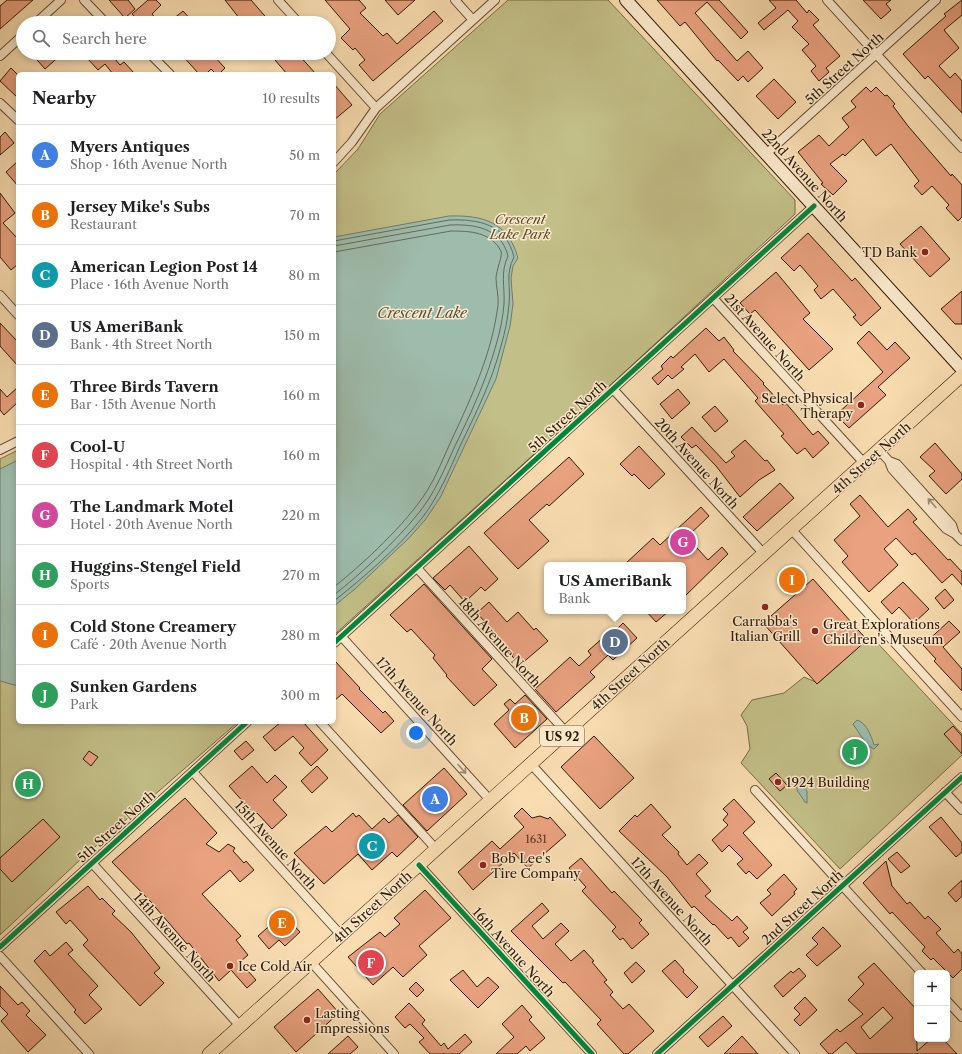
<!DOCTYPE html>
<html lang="en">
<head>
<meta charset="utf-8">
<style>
	body { margin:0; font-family:"Libre Caslon Text",serif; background:#f6f6f6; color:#202124 }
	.controls { position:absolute; right:12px; bottom:12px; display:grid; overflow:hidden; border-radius:6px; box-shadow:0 2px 6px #0003 }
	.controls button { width:36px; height:36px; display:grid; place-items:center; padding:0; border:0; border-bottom:1px solid #e0e0e0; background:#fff; color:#202124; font:20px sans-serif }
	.you { position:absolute; left:416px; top:733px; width:14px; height:14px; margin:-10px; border:3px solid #fff; border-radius:50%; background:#1a73e8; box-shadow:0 0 0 6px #1a73e833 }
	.badge { display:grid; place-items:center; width:26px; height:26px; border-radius:50%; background:#8f2418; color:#fff; font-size:13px; font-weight:700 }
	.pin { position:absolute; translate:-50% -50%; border:2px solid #fff; box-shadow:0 1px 4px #0006 }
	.popup { position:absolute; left:544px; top:562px; width:142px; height:52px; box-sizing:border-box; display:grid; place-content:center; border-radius:6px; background:#fff; filter:drop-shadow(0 1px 3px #0005); font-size:13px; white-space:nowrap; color:#757577 }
	.popup b { font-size:15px; color:#202124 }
	.popup::after { content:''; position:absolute; left:50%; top:100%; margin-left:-8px; border:8px solid transparent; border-top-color:#fff }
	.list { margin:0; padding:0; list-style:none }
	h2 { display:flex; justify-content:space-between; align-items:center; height:52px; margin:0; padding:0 16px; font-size:17px }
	h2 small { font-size:13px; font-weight:400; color:#757577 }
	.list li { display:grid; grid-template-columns:26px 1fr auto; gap:12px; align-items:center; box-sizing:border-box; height:60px; padding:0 16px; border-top:1px solid #e0e0e0 }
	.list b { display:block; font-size:15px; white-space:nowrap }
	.list p { margin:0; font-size:13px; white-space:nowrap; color:#757577 }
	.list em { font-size:13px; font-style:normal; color:#757577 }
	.icon { flex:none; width:22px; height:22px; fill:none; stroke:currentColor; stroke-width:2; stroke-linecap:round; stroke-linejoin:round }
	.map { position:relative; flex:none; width:962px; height:1054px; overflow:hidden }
	.search { position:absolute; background:#fff; box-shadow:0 2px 6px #0003; left:16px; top:16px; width:320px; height:44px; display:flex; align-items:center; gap:10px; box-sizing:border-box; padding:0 14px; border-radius:22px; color:#757577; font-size:15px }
	.panel { position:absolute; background:#fff; box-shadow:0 2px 6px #0003; left:16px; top:72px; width:320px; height:652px; border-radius:6px }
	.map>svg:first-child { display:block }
	.green { fill:#c3bf88; stroke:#786c46 }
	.water { fill:#9ebcac; stroke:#717b68 }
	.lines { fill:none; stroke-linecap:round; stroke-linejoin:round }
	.shore { stroke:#666a58; stroke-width:1 }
	.building { fill:#e9a17f; stroke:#2e1903; fill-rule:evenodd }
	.minor-casing { stroke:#614a2e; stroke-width:10 }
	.secondary-casing { stroke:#2e1903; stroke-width:14 }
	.primary-casing { stroke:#2e1903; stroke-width:14 }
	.minor { stroke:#fbe9cc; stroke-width:8 }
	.secondary { stroke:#fbe9cc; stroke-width:12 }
	.primary { stroke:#f9ddb1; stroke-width:13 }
	.cycleway-casing { stroke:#fbe9cc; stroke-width:8 }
	.cycleway { stroke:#00873e; stroke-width:5 }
	.oneway { stroke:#9f8b72 }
	.poi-dot { fill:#8f2418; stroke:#fbe9cc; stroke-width:1.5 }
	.labels { text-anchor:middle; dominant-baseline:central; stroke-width:3; stroke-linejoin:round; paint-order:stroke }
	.number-label { font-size:11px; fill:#5d3b22 }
	.shield { fill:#fbe9cc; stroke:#6c573f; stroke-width:1 }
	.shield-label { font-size:12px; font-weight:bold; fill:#2e1903 }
	.street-label { font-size:13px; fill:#2e1903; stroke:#fbe9cc }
	.park-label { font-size:13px; font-style:italic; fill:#5b4b2b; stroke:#fbe9cc }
	.poi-label { font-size:13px; fill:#2e1903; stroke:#fbe9cc; text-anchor:start }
	.water-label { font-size:14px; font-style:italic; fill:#55523e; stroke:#fbe9cc }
</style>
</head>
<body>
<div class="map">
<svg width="962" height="1054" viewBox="0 0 962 1054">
	<rect width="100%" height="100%" fill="#f9ddb1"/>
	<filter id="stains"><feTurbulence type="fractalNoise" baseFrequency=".005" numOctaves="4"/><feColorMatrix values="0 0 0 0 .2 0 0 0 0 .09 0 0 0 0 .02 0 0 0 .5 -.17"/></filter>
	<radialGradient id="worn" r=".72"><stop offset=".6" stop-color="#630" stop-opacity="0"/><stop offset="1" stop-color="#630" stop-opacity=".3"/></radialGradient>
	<path class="green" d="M508 0H608L795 200V214L616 380 334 635V174L358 149 380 114Z
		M18 450V722H238L81 859 0 935V459Z
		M871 636 962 734V755L840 869 741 763 750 749 747 726 741 715 752 700 784 693 804 677 818 683Z"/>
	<path class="water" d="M449 216C483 215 508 222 518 258L513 266 511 278 513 304 510 326 496 379 440 498 425 520 409 538 355 589 334 606V237Z
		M18 460V686L0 681V469Z
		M857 720C867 723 871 736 874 745L879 744 874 749 867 745 853 724Z
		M799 780H803L807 792V803L805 802 797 790V782Z"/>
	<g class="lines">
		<path class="shore" d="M334 241 449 220C479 219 506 224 514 257 505 275 511 285 509 304 508 318 505 332 501 346 492 381 476 413 460 446 449 471 439 496 422 518 399 547 363 578 334 601
			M334 246 450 225C475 224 501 228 508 256 500 273 505 286 504 304 503 317 500 332 496 345 486 381 471 413 455 446 444 470 434 495 417 515 394 543 363 572 334 595
			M334 252 451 231C470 231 491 232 501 251 503 255 496 271 496 278 496 287 499 296 498 305 492 353 472 396 452 439 444 456 437 475 427 491 405 525 365 562 334 587"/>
	</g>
	<path class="building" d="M7 0H33L0 29V6Z
		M109 0H128L135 9 125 18Z
		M148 0H156L161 5 152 14 160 23H141L132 14Z
		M225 0H251L271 23H243Z
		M325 0H359L366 8 360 13 383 36 387 33 397 44 434 11 443 21 373 81 359 65 365 60 355 48 353 50 341 38 350 29Z
		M385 0H415L398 15Z
		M657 0H719L748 32 741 39 707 2 695 13 737 61 748 51 763 68 748 82 743 76 738 81 718 60 717 61 685 22 680 26Z
		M769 0H796L807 13 809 10 819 20 813 25 840 56 826 68 829 72 819 81 811 71 816 66 802 50 809 44 792 27 798 21 788 10 764 30 758 23 776 8Z
		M863 0H891L886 4 891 10 881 19Z
		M962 0V15L944 30 959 48 939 66 950 78 955 73 962 81V113L928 76 925 79 903 54 946 16 944 14Z
		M183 11 194 23H168Z
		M31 53H63L45 69Z
		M92 53H110L120 65 124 62 135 74H113L105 64 98 70 87 58Z
		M180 53H211L225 68 219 74H216L211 69 206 74H199Z
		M269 53H297L316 74H287Z
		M11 68 18 75V98L0 81Z
		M774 79 796 102 778 119 756 96Z
		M334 84 352 105 334 120Z
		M866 87 871 92 876 87 885 96 887 95 895 104 893 106 908 126 951 176 952 174 962 185V217L958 221 946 208 949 205 932 186 922 195 914 186 919 181 891 144 876 156 863 139 845 156 843 154 830 164 847 181 833 195 821 184 823 183 798 152 819 135 829 146 849 127 842 118 856 107 851 101Z
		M5 132 14 143 0 155V137Z
		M18 161V186L6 172Z
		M0 193 15 213 3 223 18 239V264L11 270 0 257Z
		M921 226 950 259 930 277 900 244Z
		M808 233 852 281 855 278 881 308 861 326 853 317 856 315 833 289 821 299 814 290 818 286 800 265 794 271 781 258Z
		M776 272 810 313 803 319 833 349 809 370 755 310 750 314 740 303Z
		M962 291V324H955L941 309Z
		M0 323 18 342V366L0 346Z
		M706 328 719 341 724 337 734 350 733 351 764 383 763 384 783 405 785 402 813 435 818 431 829 443 813 458 805 448 797 454 781 436 784 434 755 401 758 398 724 359 709 372 695 354 681 367 684 369 672 379 668 375 658 385 652 378 663 369 661 366 671 356 673 358Z
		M869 331 887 350 895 342 910 358 878 387 886 395 849 428 836 415 883 372 857 343Z
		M18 387V402L4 415 0 410V389L7 397Z
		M678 389 690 403 672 419 660 404Z
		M715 406 728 421 715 432 702 417Z
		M692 427 726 463 735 456 731 452 745 440 765 461 767 460 775 470 759 480 740 497 716 466 696 445 692 448 681 437Z
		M935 443 962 474V479L946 494 929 476 935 471 920 457Z
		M639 446 665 474 649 489 634 474 632 476 620 464Z
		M569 457 584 474 549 506 547 504 529 520 549 541 518 569 484 533Z
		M780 483 794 498 757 531 743 517Z
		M860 495 888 527 908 509 917 519 913 522 948 560 950 559 962 572V585L952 574 942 583 915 553 912 555 896 538 884 549 898 565 869 592 842 562 848 556 834 540 860 516 850 504Z
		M701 507 709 516 687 537 708 560 722 547 728 554 683 598V565H624L653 538 660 545Z
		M469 546 498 579 485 591 481 587 465 602 450 585 445 590 433 578Z
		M813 579 867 640 817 684 763 623Z
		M903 582 929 609 914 623 899 607 892 614 881 602Z
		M424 584 492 659 482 669 497 685 474 706 446 676 447 675 433 658 435 655 411 629 407 632 390 615Z
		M945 589 954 600 944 609 935 598Z
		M489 602 507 622 518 612 534 630 536 628 548 641 520 665 512 656 513 654 477 613Z
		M646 611H669L656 622Z
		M949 621 960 632 943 647 962 669V691L934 661 936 659 923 645Z
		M623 623 637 638 613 660 608 655 590 672 595 677 556 712 535 689 570 657 579 666 591 655 588 651 614 628 616 630Z
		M334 660 360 688 359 689 383 713 385 711 394 721 381 733 342 694 334 701Z
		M525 695 547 719 515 748 494 724 509 710 504 704 510 699 515 704Z
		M281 722H303L328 750 311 766 299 753 304 748 293 736 275 751 263 737Z
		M953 726 962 736V754L944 734Z
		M594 736 634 778 600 809 561 767Z
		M246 741 254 750 242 760 234 751Z
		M89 751 98 757 91 766 83 759Z
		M252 766 267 783 275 775 287 787 273 800 287 815 272 829 257 813 255 815 229 786Z
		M317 766 328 778 312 793 301 781Z
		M444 768 467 794 427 831 403 805Z
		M776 773 787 785 780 791 769 779Z
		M185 798 217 833 206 844 219 852 228 844 235 848 233 851 244 863 246 861 254 870 240 882 230 870 202 894 241 936 236 940 248 955 240 962 256 980 247 988 231 970 219 981 189 943 187 944 150 901 112 862Z
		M734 799 755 822 743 833 772 865 757 879 749 871 746 874 737 864 743 859 729 845 722 852 712 840 728 825 723 820 728 814 723 809Z
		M651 804 671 827 662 835 679 852 678 854 687 865 699 854 708 863 696 874 711 891 705 896 732 921 737 916 748 928 743 932 749 938 739 947 731 937 728 939 714 924 713 925 694 906 692 908 667 877 619 831 635 815 637 817Z
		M522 808 532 818 540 816 548 819 550 817 566 835 528 868 514 853 473 890 458 872 492 841 500 849 524 827 514 816Z
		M353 813 356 817 359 815 372 829 384 818 389 823 398 815 418 837 397 857 392 852 372 870 358 854 324 884 294 853 326 826 332 832Z
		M941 817 962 843V852L956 857 929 827Z
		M43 819 60 837 12 882 0 869V858Z
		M897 852 910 866 901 873 888 859Z
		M581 858 612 893 614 891 642 920 639 923 649 934 632 949 623 938 620 940 612 931 616 927 582 891 586 887 569 868Z
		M886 861 892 886 907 904 910 902 925 919 928 916 941 929 936 933 954 953 958 949 962 954V969L953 978 933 958 931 960 922 951 925 947 892 912 890 914 863 883Z
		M784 874 797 889 794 892 795 894 772 916 760 903 771 894 767 890Z
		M962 880V896L956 902 948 893Z
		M88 886 100 900 102 898 115 911 112 914 131 932 160 968 154 973 164 983 140 1006 83 945 88 940 70 920 66 924 56 912Z
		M425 890 451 918 419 946 427 955 403 977 393 967 373 985 348 957 380 932 385 937 400 924 394 918Z
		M542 903 549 911 532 926 543 939 561 923 569 931 555 944 571 961 584 950 594 961 592 962 607 980 604 982 613 992 610 995 623 1009 629 1004 654 1031 628 1054H624L597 1024 601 1020 565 982 563 983 511 931Z
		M283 914 300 932 285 946 279 940 269 949 258 936Z
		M823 927 841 946 817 966 806 955 818 944 812 938Z
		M66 942 73 950 68 954 98 986 89 995 102 1009 85 1024 74 1012 76 1010 34 961 45 950 50 956Z
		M675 960 684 970 683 972 698 987 687 998 662 971Z
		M636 962 645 971 632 983 624 973Z
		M874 963 917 1010V1051L931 1039H943L957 1054H857L846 1042 832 1054H829L820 1044 837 1029 840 1032 863 1014 848 1000 864 984 858 977ZM883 1007 893 1018 870 1039 861 1027Z
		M799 968 806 976 783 997 774 986 791 971 793 973Z
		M463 970 477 987 488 977 499 987 478 1008 450 980Z
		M416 982 424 990 417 997 409 989Z
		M0 986 18 1005 22 1002 30 1011 26 1015 46 1035 28 1052 1 1021 8 1014 0 1006Z
		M318 989 339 1013 296 1052 274 1027Z
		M805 997 817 1010 800 1026 794 1020 800 1014 794 1008Z
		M409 1003 425 1020 422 1024 441 1046 444 1043 448 1049 465 1034 472 1042 459 1054H430L419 1042 424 1038 410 1024 405 1028 395 1017Z
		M522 1005 532 1017 529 1020 545 1038 530 1051 526 1046 517 1054H496L514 1037 502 1024Z
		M723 1016 732 1026 708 1047 699 1037Z
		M348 1036 358 1047 350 1054H328Z
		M742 1036 758 1054H724Z"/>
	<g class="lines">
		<g class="minor-casing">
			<path id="minor" d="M84 0 106 23
				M278 0 299 23
				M455 0 473 20
				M827 0 962 148
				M36 23 61 0
				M149 53 170 74
				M326 53 376 108
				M0 56 23 35
				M0 103 18 120
				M766 154 936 0
				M334 162 352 142 376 108 495 0
				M0 295 18 315
				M713 298 864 463
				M613 389 764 554
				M0 450 18 441
				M879 450 889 461 892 469 946 529 955 534 962 541
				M889 461 897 464 952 525 955 534
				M791 529 962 717
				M417 568 566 732
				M341 636 490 800
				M334 643 814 206
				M320 722 436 849
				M531 764 795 1054
				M193 772 341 935
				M755 790 922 973
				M945 792 962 810
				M92 863 240 1026
				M419 865 592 1054
				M0 947 247 722
				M0 956 89 1054
				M311 962 394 1054
				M947 1001 962 1017
				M657 1054 962 777"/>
		</g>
		<g class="secondary-casing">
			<path id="secondary" d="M626 0 962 369"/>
		</g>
		<g class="primary-casing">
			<path id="primary" d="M209 1054 962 375"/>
		</g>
		<use href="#minor" class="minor"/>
		<use href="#secondary" class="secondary"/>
		<use href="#primary" class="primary"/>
		<g class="cycleway-casing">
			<path id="cycleway" d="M334 643 814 206
				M419 865 592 1054
				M0 947 247 722
				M657 1054 962 777"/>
		</g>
		<use href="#cycleway" class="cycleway"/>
	</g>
	<defs><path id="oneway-shaft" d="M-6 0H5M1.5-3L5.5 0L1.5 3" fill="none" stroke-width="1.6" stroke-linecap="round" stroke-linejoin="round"/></defs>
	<g class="oneway">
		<use href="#oneway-shaft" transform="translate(932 503) rotate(-132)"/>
		<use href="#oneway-shaft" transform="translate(462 769) rotate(48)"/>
	</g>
	<g class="poi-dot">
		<circle cx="925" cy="252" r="4"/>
		<circle cx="861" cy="405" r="4"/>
		<circle cx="765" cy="607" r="4"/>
		<circle cx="815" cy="631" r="4"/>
		<circle cx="778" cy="782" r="4"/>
		<circle cx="483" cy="865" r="4"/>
		<circle cx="230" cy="966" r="4"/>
		<circle cx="307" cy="1020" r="4"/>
	</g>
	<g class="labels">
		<g class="number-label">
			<text x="536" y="839">1631</text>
		</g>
		<rect class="shield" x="540" y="726" width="44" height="20" rx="3"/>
		<g class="shield-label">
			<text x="562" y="736">US 92</text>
		</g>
		<g class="street-label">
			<text transform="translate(844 68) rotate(-42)">5th Street North</text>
			<text transform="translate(805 175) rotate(48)">22nd Avenue North</text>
			<text transform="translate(765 337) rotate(48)">21st Avenue North</text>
			<text transform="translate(567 416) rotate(-42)">5th Street North</text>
			<text transform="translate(871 458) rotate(-42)">4th Street North</text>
			<text transform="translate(697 463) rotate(48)">20th Avenue North</text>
			<text transform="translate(500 642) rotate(48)">18th Avenue North</text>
			<text transform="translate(630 674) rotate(-42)">4th Street North</text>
			<text transform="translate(417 701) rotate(48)">17th Avenue North</text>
			<text transform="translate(116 826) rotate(-42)">5th Street North</text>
			<text transform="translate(276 845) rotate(48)">15th Avenue North</text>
			<text transform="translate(672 901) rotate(48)">17th Avenue North</text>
			<text transform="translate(372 907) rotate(-42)">4th Street North</text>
			<text transform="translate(802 907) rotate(-42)">2nd Street North</text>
			<text transform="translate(175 937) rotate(48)">14th Avenue North</text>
			<text transform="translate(514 952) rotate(48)">16th Avenue North</text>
		</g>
		<g class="park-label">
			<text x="520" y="219">Crescent<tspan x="520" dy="15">Lake Park</tspan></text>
		</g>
		<g class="poi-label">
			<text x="917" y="252" text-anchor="end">TD Bank</text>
			<text x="853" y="398" text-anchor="end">Select Physical<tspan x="853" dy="15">Therapy</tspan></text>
			<text x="765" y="621" text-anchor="middle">Carrabba's<tspan x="765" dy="15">Italian Grill</tspan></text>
			<text x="823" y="624">Great Explorations<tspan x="823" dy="15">Children's Museum</tspan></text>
			<text x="786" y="782">1924 Building</text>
			<text x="491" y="858">Bob Lee's<tspan x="491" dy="15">Tire Company</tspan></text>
			<text x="238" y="966">Ice Cold Air</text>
			<text x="315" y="1013">Lasting<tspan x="315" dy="15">Impressions</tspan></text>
		</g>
		<g class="water-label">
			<text x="422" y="313">Crescent Lake</text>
		</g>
	</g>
	<rect width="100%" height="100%" filter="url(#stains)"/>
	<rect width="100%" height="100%" fill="url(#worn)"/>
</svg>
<div class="controls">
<button>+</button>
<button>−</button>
</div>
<div class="you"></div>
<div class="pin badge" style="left:435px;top:799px;background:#3f7fe0">A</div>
<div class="pin badge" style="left:524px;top:718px;background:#e8710a">B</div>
<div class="pin badge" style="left:372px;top:846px;background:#0f9aa8">C</div>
<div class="pin badge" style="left:615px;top:642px;background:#5c6f8a">D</div>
<div class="popup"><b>US AmeriBank</b>Bank</div>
<div class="pin badge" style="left:282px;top:923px;background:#e8710a">E</div>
<div class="pin badge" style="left:371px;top:963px;background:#e0444e">F</div>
<div class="pin badge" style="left:683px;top:542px;background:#d1479c">G</div>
<div class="pin badge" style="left:28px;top:784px;background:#2e9e5b">H</div>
<div class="pin badge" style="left:792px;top:580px;background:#e8710a">I</div>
<div class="pin badge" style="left:855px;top:752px;background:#2e9e5b">J</div>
<div class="search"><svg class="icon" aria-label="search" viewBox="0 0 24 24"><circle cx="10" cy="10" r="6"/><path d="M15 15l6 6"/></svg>Search here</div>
<section class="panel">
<h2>Nearby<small>10 results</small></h2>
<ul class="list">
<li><span class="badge" style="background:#3f7fe0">A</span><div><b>Myers Antiques</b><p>Shop · 16th Avenue North</p></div><em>50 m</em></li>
<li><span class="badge" style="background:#e8710a">B</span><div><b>Jersey Mike's Subs</b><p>Restaurant</p></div><em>70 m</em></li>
<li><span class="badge" style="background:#0f9aa8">C</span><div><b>American Legion Post 14</b><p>Place · 16th Avenue North</p></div><em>80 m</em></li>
<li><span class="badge" style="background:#5c6f8a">D</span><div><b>US AmeriBank</b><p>Bank · 4th Street North</p></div><em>150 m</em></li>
<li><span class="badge" style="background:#e8710a">E</span><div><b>Three Birds Tavern</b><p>Bar · 15th Avenue North</p></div><em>160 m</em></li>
<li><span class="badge" style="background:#e0444e">F</span><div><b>Cool-U</b><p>Hospital · 4th Street North</p></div><em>160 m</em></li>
<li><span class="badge" style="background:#d1479c">G</span><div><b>The Landmark Motel</b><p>Hotel · 20th Avenue North</p></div><em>220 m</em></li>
<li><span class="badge" style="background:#2e9e5b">H</span><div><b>Huggins-Stengel Field</b><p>Sports</p></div><em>270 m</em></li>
<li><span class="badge" style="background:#e8710a">I</span><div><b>Cold Stone Creamery</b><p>Café · 20th Avenue North</p></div><em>280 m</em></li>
<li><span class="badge" style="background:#2e9e5b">J</span><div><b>Sunken Gardens</b><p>Park</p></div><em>300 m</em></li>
</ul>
</section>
</div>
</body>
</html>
